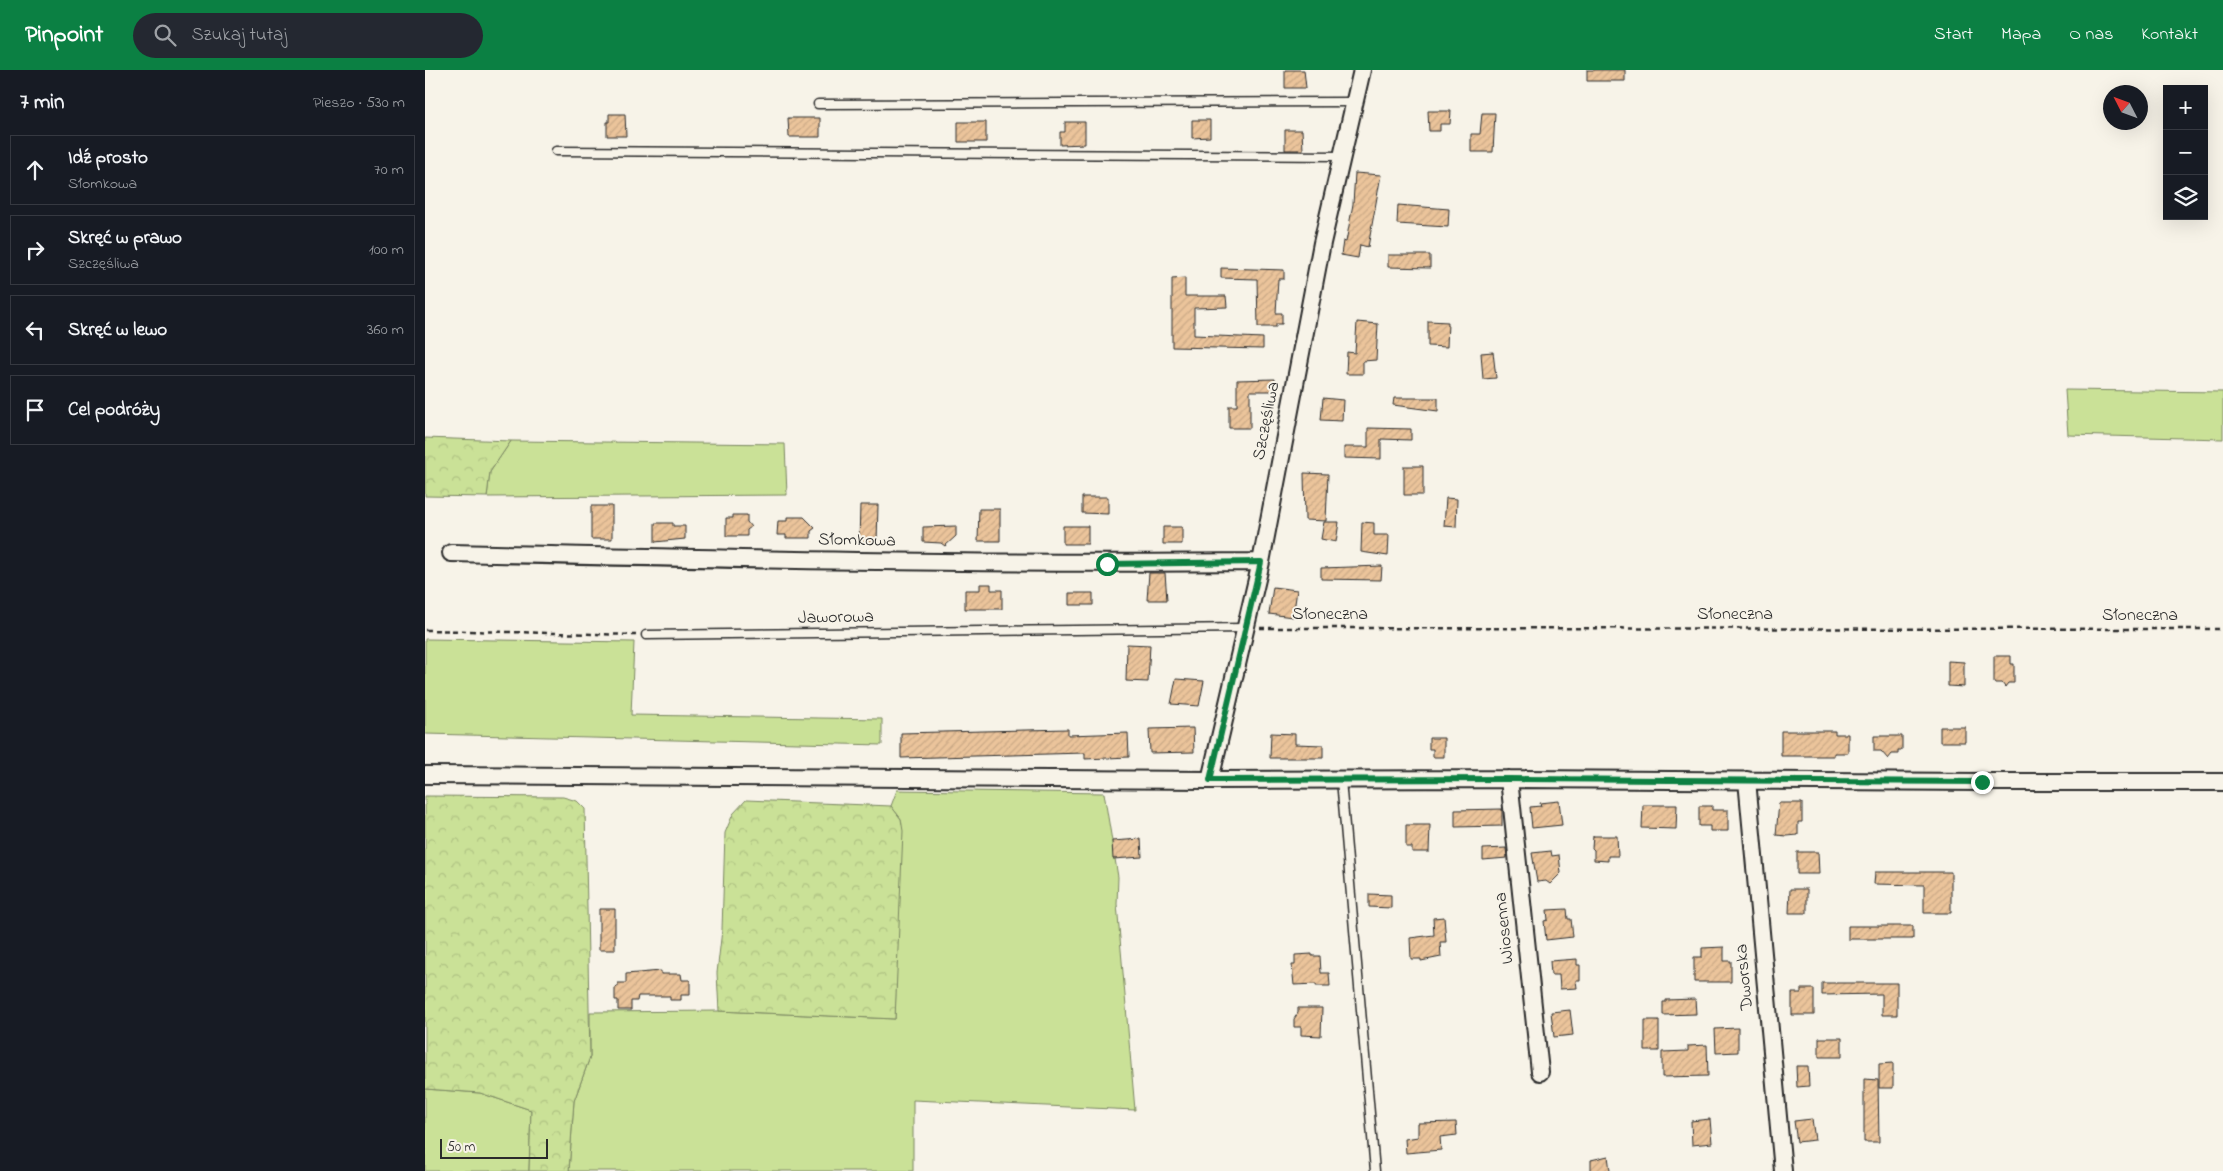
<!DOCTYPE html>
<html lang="pl">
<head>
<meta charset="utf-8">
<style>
	body { margin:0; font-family:"Indie Flower",sans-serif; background:#242831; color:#f1f3f6 }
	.controls { position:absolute; right:15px; top:15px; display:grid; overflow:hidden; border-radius:0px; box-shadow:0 5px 20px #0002 }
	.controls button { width:45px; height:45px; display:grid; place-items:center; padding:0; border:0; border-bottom:1px solid #363941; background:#171b24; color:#f1f3f6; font:25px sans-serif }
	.compass { position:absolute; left:1678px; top:15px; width:45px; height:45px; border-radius:50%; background:#171b24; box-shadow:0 5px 20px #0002; rotate:312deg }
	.scale { position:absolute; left:15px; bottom:12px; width:108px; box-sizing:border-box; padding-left:5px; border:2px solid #2b2b2b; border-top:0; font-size:14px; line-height:18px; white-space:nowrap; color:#2b2b2b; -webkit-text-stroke:4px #f7f3e8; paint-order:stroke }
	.stop { position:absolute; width:15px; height:15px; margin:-11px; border:4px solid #0b8043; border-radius:50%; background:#fff }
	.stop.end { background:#0b8043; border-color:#fff; box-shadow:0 1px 5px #0008 }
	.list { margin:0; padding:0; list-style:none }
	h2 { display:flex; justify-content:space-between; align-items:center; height:65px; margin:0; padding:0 20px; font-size:21px }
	h2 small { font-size:16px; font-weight:400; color:#9ea1a6 }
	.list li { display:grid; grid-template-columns:32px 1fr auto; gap:15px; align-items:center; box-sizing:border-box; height:70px; margin:0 10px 10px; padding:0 10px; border:1px solid #363941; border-radius:0px }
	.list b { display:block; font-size:19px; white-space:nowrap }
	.list p { margin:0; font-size:16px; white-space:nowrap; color:#9ea1a6 }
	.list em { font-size:16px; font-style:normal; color:#9ea1a6 }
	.icon { flex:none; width:28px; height:28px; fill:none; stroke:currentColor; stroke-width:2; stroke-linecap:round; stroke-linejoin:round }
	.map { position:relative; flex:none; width:1798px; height:1101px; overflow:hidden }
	header { display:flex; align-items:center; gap:30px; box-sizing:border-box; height:70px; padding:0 25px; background:#0b8043; color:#fff }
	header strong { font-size:24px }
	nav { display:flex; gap:28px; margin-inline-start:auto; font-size:18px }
	.search { width:350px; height:45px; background:#242831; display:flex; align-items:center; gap:12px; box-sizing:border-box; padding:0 18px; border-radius:28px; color:#9ea1a6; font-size:19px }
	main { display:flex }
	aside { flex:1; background:#171b24 }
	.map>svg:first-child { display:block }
	.grass { fill:#cae197; stroke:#7a8661 }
	.forest { fill:url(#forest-crowns); stroke:#7a8661 }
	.building { fill:url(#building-hatch); stroke:#2b2b2b }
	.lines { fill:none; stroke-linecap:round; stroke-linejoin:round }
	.service-casing { stroke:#2b2b2b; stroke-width:11 }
	.minor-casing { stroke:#2b2b2b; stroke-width:20 }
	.path { stroke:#2b2b2b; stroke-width:2.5; stroke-dasharray:5 4; stroke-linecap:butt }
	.service { stroke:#f7f3e8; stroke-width:8 }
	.minor { stroke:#f7f3e8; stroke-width:16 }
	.route { stroke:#0b8043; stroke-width:6 }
	.labels { text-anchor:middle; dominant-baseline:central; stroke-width:4; stroke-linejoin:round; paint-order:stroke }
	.street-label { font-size:18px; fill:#2b2b2b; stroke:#f7f3e8 }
</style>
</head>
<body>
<header>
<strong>Pinpoint</strong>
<div class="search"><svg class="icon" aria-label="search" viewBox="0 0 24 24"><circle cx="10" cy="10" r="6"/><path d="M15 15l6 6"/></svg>Szukaj tutaj</div>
<nav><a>Start</a><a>Mapa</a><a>O nas</a><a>Kontakt</a></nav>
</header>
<main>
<aside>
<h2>7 min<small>Pieszo · 530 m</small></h2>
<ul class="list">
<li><svg class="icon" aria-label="ahead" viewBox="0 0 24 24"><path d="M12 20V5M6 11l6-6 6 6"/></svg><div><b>Idź prosto</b><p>Słomkowa</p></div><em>70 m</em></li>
<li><svg class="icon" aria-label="right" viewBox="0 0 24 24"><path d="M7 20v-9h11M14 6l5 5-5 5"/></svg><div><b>Skręć w prawo</b><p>Szczęśliwa</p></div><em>100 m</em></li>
<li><svg class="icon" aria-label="left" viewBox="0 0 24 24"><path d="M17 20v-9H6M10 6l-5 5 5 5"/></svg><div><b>Skręć w lewo</b></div><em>360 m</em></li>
<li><svg class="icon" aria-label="arrive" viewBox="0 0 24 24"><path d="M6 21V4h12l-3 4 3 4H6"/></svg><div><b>Cel podróży</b></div></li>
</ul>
</aside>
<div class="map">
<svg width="1798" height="1101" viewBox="0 0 1798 1101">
	<defs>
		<pattern id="forest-crowns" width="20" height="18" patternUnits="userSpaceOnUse" patternTransform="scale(1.25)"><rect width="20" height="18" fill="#cae197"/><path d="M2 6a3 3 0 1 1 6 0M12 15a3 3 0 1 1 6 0" fill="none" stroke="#aec182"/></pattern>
		<pattern id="building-hatch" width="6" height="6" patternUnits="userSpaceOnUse" patternTransform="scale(1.25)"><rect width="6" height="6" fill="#ebc49b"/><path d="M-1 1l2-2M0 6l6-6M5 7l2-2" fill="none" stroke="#caa986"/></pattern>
	</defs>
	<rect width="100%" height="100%" fill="#f7f3e8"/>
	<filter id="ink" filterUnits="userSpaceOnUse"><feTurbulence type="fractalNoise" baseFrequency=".02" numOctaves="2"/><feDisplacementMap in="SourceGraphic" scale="10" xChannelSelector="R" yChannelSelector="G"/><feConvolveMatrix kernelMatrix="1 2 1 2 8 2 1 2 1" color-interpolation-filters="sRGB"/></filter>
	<g filter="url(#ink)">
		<path class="grass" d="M1640 320 1798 322V369L1643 365Z
			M86 371 360 374 362 425 62 427 65 402Z
			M0 569 209 572 206 645 457 649V675L0 664Z
			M472 720 679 723 693 807 692 834 710 1040 488 1030V1101H144L149 1031 165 987V942L294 941 470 949 476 749 466 736Z
			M0 1019 55 1023 106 1040 104 1101H0Z"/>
		<path class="forest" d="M0 368 86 371 65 402 62 427 0 426Z
			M0 726 138 727 152 731 160 739 165 987 149 1031 144 1101H104L106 1040 55 1023 0 1019Z
			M321 730 466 736 476 749 478 761 470 949 294 941 292 903 297 860 300 763 308 744Z"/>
		<path class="building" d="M860 0H879L881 18H860Z
			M1162 0H1200V11H1162Z
			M1003 41H1026L1025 54H1015V61H1004Z
			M1057 43H1070L1068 82H1046V64H1055Z
			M184 44H200L201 66H182V52H184Z
			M363 48H395V67H364Z
			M767 50H785V67L767 68Z
			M533 52H561V72H533Z
			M640 52H660V74L635 75V62H640Z
			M860 60H877L878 80H860Z
			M930 103 956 105 943 177 935 175 933 188 916 185 918 171 921 172 928 134Z
			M973 135 1024 139 1023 157 972 154Z
			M963 185H1005V198L963 197Z
			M796 198 859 200V209H853L851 243H857V254H851V257H833L832 209 796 208Z
			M760 208V226H801L802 237 769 238V265L838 268V279L747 277V209Z
			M1003 251 1023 252 1022 277 1003 276Z
			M932 252 953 254 951 290 938 291V304H921L922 282 930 283Z
			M1068 282 1071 308 1058 309 1056 283Z
			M850 309 849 321H825V358H804V336H812V310Z
			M898 328 918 330 917 351 896 350Z
			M969 328H1013V341L968 335Z
			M943 358 986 359V370L956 369V389L919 388V377H943Z
			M979 396H998V425H979Z
			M879 403 903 404 901 451 880 450Z
			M657 427H683V444L657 443Z
			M1021 428 1032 429 1031 457 1019 456Z
			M435 435H453L452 472H434Z
			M166 436H187V469H166Z
			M554 439H575V471H553Z
			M308 445H322V452L326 457 322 460V466H301V448H308Z
			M362 447H379L390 458 386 461V468H361V465H352L353 451H362Z
			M899 452H914L911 472 896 469Z
			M937 452 949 453V465H964L963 486 936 482Z
			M230 453H248V456H260V469L230 472Z
			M531 456V466L520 476 516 473 498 472V457Z
			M638 456H663V474H638Z
			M738 457H757V474H738Z
			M957 496 956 510 896 509V498Z
			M724 503H740L742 530H722Z
			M555 514H566V520H577V539H540V520H555Z
			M848 517 872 520 868 547 844 544Z
			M644 523H668V535H644Z
			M702 574 725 575 723 612 701 611Z
			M1569 586H1586V594H1589V613H1583L1580 617 1577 613H1569Z
			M1523 591 1539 592V617L1523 616Z
			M751 609 779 611 774 636 746 634Z
			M1515 657H1540V672H1515Z
			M768 658 769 682 725 683 724 659Z
			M643 659V665L703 663 704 687 660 689V683L476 688V663Z
			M1356 661H1410V664H1423V683H1409V686H1356Z
			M846 663 870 664V674L898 675V688H845Z
			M1449 666H1477V680H1473V684H1467L1463 689 1456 681H1449Z
			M1004 668H1019V687H1008V679H1004Z
			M1134 731 1137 755 1107 758 1105 737 1116 736 1115 733Z
			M1354 733H1377V752H1373V765L1362 766 1351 765Z
			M1218 735H1252L1251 759 1217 758Z
			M1274 736H1287V740H1303V761H1285V756H1274Z
			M1077 739V756L1030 757V740Z
			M981 755H1005L1004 782H987V777H981Z
			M1168 766H1192L1193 786H1183V791L1169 790V780L1167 778Z
			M716 769 717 787 688 789 687 771Z
			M1081 778 1082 788 1058 790V779Z
			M1126 781 1127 786 1134 785 1136 803 1125 814 1121 811 1112 812 1107 783Z
			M1372 782H1393L1394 804H1372Z
			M1450 802H1526V843H1499V815L1449 814Z
			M1365 819H1382V843H1364Z
			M944 824 966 825V838L944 837Z
			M174 839H190V880H174Z
			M1142 839 1143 849H1146L1148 867 1121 870 1119 851 1123 850 1122 840Z
			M1019 847 1021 872H1015L1016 887 996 891V889H986L985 868 1009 865 1008 848Z
			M1423 856H1488V869H1423Z
			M1299 877V891H1306V912H1269V887H1277V878Z
			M887 884V886H895L896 903H904L905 916H891V914L869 915 867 895H870V885Z
			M1152 889V895H1155V910H1151L1152 918 1135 919 1134 905H1126L1125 891Z
			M236 901V904H256L257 910H265V925H256V930H245V926H213L212 931H206V940H193V930H190V917L193 916V913H201V904Z
			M1397 913H1472V945H1457V924L1397 925Z
			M1376 919H1389V945H1367V923H1376Z
			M1270 929 1271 944 1238 945V932H1241V930Z
			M873 938H897L896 966 876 965V957H869V949L873 943Z
			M1145 940 1148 965 1129 967 1126 942Z
			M1220 950H1234V981H1220Z
			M1313 958V982L1291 983 1290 959Z
			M1394 968H1417V987H1394Z
			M1282 975 1283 1006 1237 1007V982L1263 981V976Z
			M1468 993V1018H1454V994Z
			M1371 996H1383L1384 1016 1372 1017Z
			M1439 1009 1453 1010 1454 1072H1439Z
			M1285 1049 1287 1073 1267 1075 1266 1051Z
			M1387 1049 1390 1070 1372 1072 1369 1051Z
			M1031 1052 1032 1065 1015 1067 1016 1080 981 1083 980 1069 993 1067V1053Z
			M1183 1086 1185 1101H1166V1090Z"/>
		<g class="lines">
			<g class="service-casing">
				<path id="service" d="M393 34 931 32
					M131 81 916 86
					M221 565 821 558
					M916 710 950 1101"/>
			</g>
			<g class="minor-casing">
				<path id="minor" d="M26 483C296 489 566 495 836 492
					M0 705 785 710 1084 709 1561 712H1798
					M1084 709 1115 1002
					M785 710 836 492 897 173 937 0
					M1322 710 1358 1101"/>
			</g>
			<path class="path" d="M835 558 1798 559
				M0 560 211 565"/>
			<use href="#service" class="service"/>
			<use href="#minor" class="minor"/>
		</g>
	</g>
	<g class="lines" filter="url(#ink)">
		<path class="route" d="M682 494 836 492 785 710 1084 709 1557 712"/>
	</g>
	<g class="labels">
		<g class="street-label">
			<text transform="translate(842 351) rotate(-79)">Szczęśliwa</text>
			<text transform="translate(432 471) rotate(1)">Słomkowa</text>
			<text x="905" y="545">Słoneczna</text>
			<text x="1310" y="545">Słoneczna</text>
			<text x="1715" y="546">Słoneczna</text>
			<text transform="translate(411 548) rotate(-1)">Jaworowa</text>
			<text transform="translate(1080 858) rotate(-96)">Wiosenna</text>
			<text transform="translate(1320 907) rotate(-95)">Dworska</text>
		</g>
	</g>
</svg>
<div class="controls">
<button>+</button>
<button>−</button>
<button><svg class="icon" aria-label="layers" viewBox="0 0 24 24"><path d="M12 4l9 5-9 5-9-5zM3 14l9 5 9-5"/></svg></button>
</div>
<svg class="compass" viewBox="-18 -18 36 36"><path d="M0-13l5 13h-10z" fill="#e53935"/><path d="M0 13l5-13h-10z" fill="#9ea1a6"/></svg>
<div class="scale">50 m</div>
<div class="stop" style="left:682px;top:494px"></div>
<div class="stop end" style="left:1557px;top:712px"></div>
</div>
</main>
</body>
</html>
